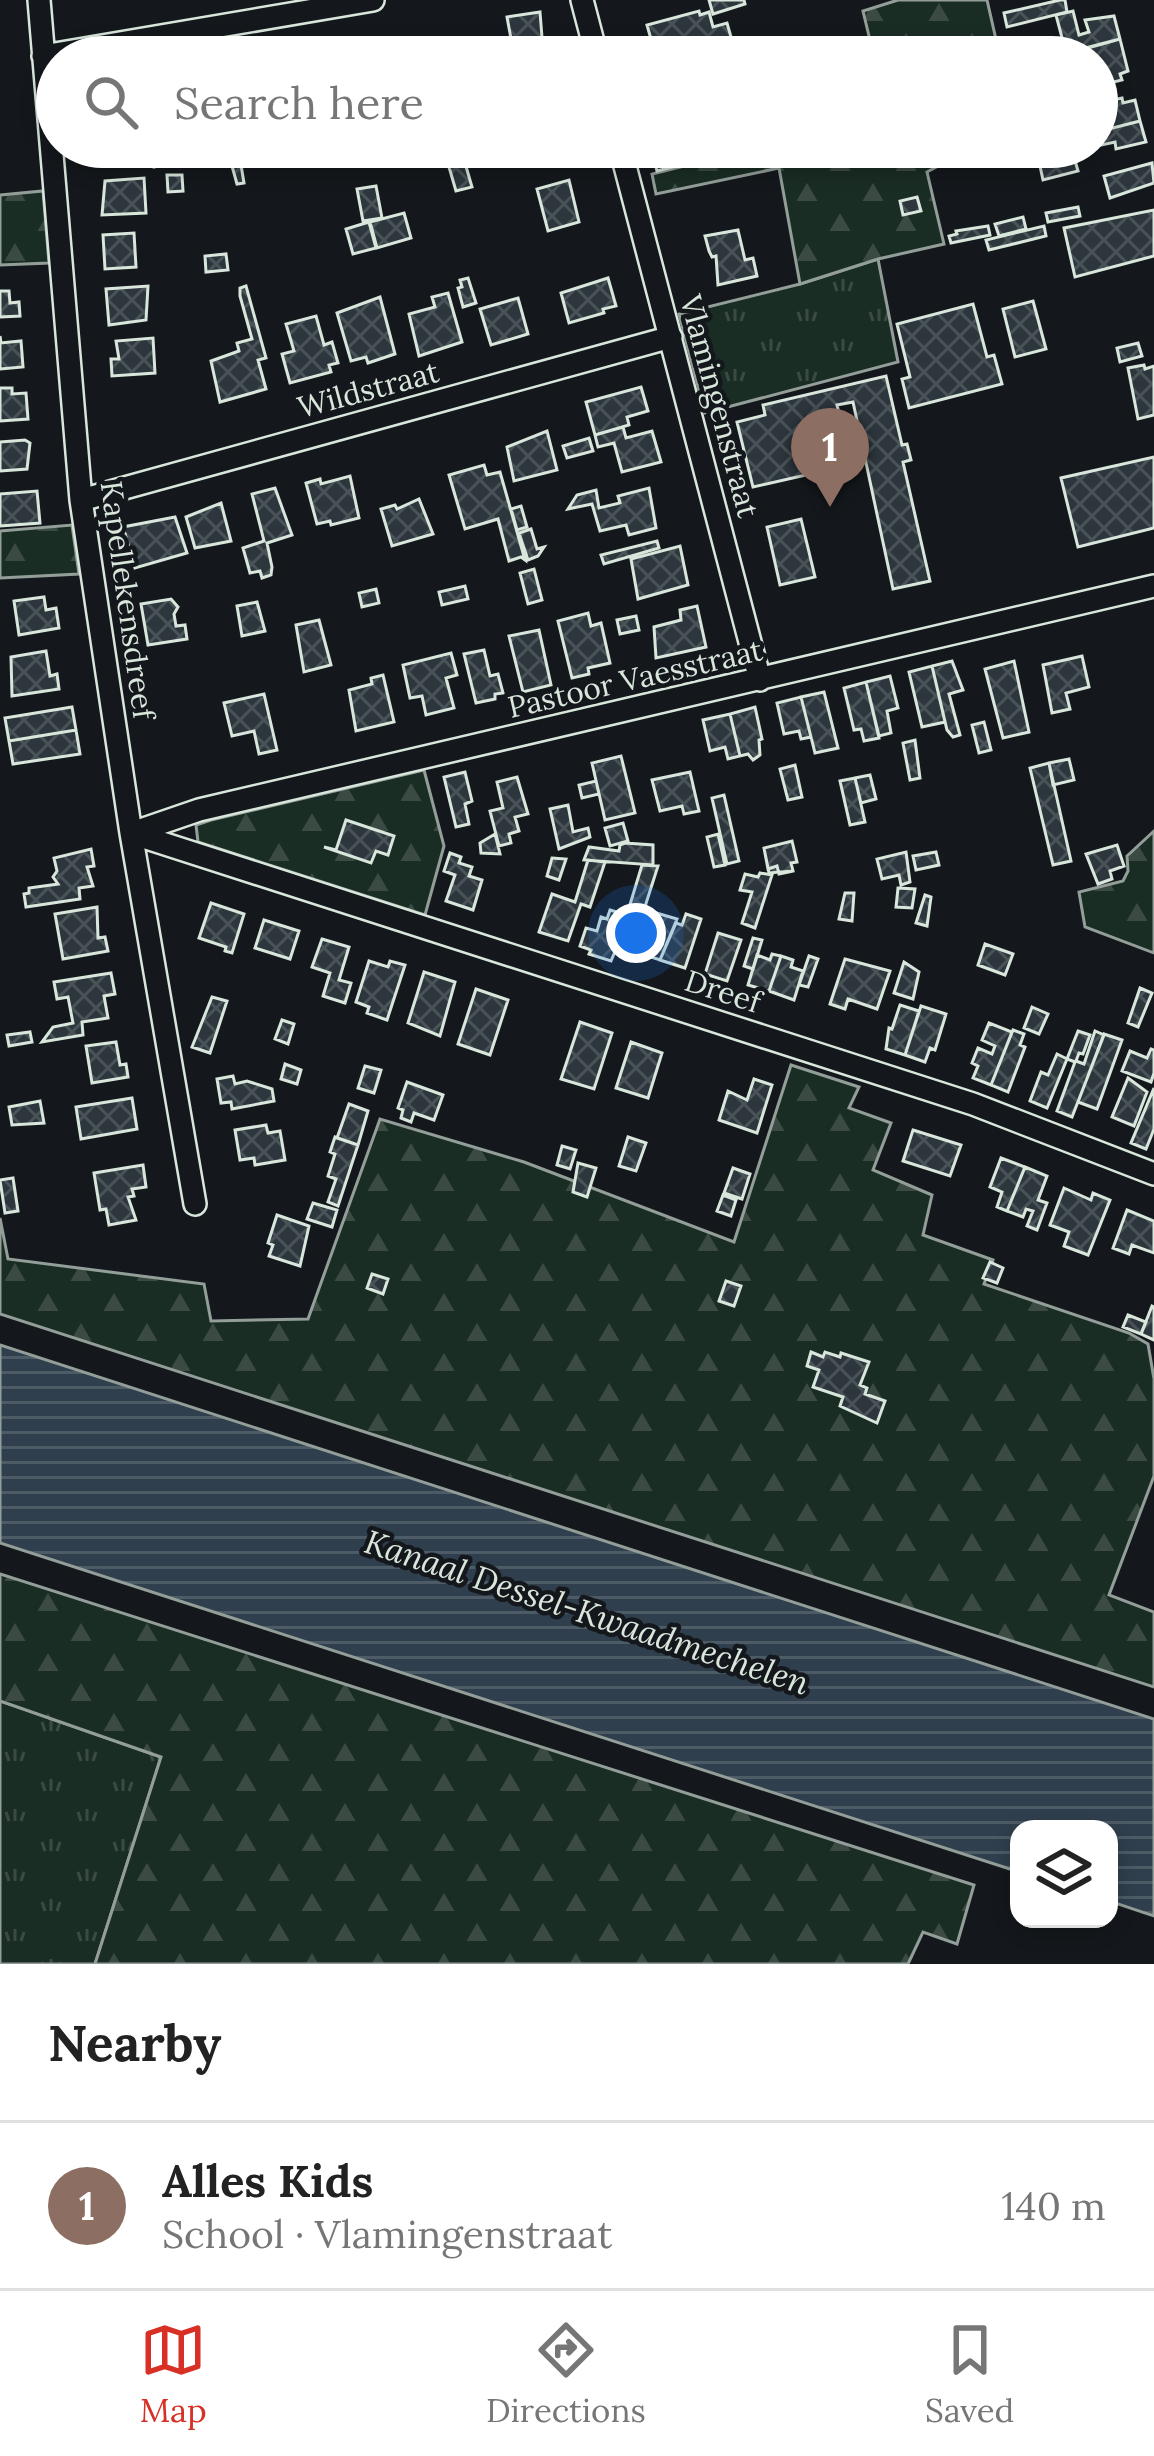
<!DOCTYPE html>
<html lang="en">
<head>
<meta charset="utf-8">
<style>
	body { margin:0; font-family:Lora,serif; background:#f2f2f2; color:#222 }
	.controls { position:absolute; right:36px; bottom:36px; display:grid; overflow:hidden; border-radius:24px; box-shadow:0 6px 18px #0003 }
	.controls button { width:108px; height:108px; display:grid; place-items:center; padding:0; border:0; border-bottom:3px solid #e0e0e0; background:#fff; color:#222; font:60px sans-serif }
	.you { position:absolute; left:636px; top:933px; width:42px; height:42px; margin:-30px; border:9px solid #fff; border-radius:50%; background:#1a73e8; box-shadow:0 0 0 18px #1a73e833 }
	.badge { display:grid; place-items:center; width:78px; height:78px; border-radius:50%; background:#d93025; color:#fff; font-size:39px; font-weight:700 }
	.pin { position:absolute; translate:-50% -99px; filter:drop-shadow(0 3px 6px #0008) }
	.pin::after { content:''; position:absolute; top:63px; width:42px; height:36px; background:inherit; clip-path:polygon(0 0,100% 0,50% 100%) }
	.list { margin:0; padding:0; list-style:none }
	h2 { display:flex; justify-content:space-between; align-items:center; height:156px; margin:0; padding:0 48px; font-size:51px }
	h2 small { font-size:39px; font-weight:400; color:#767676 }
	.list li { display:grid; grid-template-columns:78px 1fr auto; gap:36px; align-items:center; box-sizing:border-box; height:168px; padding:0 48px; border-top:3px solid #e0e0e0 }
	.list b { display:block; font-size:45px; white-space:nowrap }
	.list p { margin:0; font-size:39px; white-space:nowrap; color:#767676 }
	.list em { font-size:39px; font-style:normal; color:#767676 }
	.icon { flex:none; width:66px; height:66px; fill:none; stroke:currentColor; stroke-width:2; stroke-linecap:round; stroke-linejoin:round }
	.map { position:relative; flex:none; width:1154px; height:1964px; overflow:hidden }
	.search { position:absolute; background:#fff; box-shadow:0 6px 18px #0003; left:36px; right:36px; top:36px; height:132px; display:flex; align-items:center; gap:30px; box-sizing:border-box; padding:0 42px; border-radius:66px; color:#767676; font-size:45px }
	.sheet { height:324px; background:#fff }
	nav { display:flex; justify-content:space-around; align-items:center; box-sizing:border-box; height:168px; border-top:3px solid #e0e0e0; background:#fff; font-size:33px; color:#767676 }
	nav a { display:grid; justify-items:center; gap:6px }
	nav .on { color:#d93025 }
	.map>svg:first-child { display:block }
	.grass { fill:url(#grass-tufts); stroke:#939e99; stroke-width:3 }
	.forest { fill:url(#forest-firs); stroke:#939e99; stroke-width:3 }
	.water { fill:url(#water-rules); stroke:#939e99; stroke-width:3 }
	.building { fill:url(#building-cross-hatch); stroke:#d8e6dc; stroke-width:3 }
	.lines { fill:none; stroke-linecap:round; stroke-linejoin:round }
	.street-casing { stroke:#d8e6dc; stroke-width:26 }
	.street { stroke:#14181c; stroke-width:21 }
	.labels { text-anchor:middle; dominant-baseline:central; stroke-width:9; stroke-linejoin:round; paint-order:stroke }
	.street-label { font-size:30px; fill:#d8e6dc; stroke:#14181c }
	.water-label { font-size:33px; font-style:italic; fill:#d8e6dc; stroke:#14181c }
</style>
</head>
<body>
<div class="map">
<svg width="1154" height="1964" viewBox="0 0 1154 1964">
	<defs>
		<pattern id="grass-tufts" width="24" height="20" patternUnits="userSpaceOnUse" patternTransform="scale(3)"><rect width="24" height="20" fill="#1a2d24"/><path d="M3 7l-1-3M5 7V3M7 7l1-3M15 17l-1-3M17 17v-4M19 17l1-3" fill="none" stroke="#3b4b43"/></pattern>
		<pattern id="forest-firs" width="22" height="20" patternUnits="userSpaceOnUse" patternTransform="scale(3)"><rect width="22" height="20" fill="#1a2d24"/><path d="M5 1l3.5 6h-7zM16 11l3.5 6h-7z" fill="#3b4b43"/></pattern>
		<pattern id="water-rules" width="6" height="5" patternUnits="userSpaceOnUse" patternTransform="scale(3)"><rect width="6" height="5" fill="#2f3f4d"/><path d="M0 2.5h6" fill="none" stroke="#4c5b66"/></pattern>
		<pattern id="building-cross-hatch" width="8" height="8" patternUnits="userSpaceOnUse" patternTransform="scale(3)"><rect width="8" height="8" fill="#2c363c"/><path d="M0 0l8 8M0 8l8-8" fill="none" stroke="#4a5358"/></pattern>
	</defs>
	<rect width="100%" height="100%" fill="#14181c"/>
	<path class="grass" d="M878 259 898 362 705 413 679 314 800 284Z
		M0 1701 161 1757 95 1964H0Z"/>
	<path class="forest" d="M898 0H987L1000 57H874L863 11Z
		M699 147H966V151L927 172 944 244 878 259 800 284 779 168 656 194 652 174 692 164 690 149Z
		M43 191 49 263 0 265V195Z
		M72 525 79 574 0 578V531Z
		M424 770 444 846 425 915 198 842 196 825 211 820Z
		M1154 831V953L1085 927 1079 892 1123 881 1128 871 1127 856Z
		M791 1065 859 1087 849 1108 891 1123 873 1170 932 1195 923 1235 993 1260 984 1284 1129 1333 1148 1344 1154 1379V1476L1109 1595 1154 1612V1687L0 1314V1218L8 1259 204 1284 211 1321 308 1319 380 1119 524 1162 734 1242Z
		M0 1574 974 1885 957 1944 923 1932 908 1964H95L161 1757 0 1701Z"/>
	<path class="water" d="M0 1345 1154 1719V1916L1109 1901V1829H1019V1872L0 1543Z"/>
	<path class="building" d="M709 0H744L745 4 713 14Z
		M1060 0H1065L1067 12 1007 27 1004 13Z
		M699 11 700 15 709 12 713 27 727 23 731 37 656 57 647 25Z
		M1073 11 1079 35 1089 32 1085 20 1114 16 1120 39 1066 53 1056 15Z
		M540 12 543 50 551 49 552 57H511L514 55 507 17Z
		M1120 39 1128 71 1120 74 1122 80 1097 86V57H1078L1077 51Z
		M355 47 356 52 376 49 377 57H343L342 49Z
		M1122 98 1123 103 1135 100 1140 121 1101 131 1099 103Z
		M1140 121 1146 142 1116 149 1115 142 1097 146V132Z
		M150 147H174L175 163 154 167Z
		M238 147 244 183 237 184 227 148Z
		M524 147H560L561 152 528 161Z
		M686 151 689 163 657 171 654 159Z
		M1074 157 1078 171 1043 180 1040 166Z
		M465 163 472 187 456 191 449 167Z
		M1152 163 1154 183 1110 198 1104 176Z
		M167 175H182L183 191 168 192Z
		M144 178 146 213 102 215 105 181Z
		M569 180 579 222 548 231 537 189Z
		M376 186 382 218 363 221 357 189Z
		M917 197 921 211 903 215 900 201Z
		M1078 207 1080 216 1048 222 1046 213Z
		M1154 210V256L1075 277 1064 228Z
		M404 213 411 238 377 248 370 222Z
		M1023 217 1026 229 999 236 995 224Z
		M369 222 376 248 353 254 346 229Z
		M988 226 990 235 951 243 949 236 957 234 956 231Z
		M1044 226 1046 236 989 250 986 240Z
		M738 230 745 260 753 258 757 276 718 285 716 256 712 257 709 251 705 236Z
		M134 233 136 267 105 269 103 235Z
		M226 254 228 270 206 272 205 256Z
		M468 278 476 303 463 307 458 288 462 287 460 280Z
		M608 278 616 306 603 309 604 313 569 323 561 293Z
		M148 286 146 320 109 325 106 289Z
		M246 286 266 358 258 360 266 389 220 402 211 361 239 351 237 343 252 339 240 296V288Z
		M0 291H9L10 303 19 302 20 316 0 317Z
		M448 293 462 342 419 356 409 314 435 307 432 297Z
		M380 297 395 354 368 363 366 357 351 361 337 313Z
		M518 298 528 334 491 345 480 309Z
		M1033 301 1046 349 1015 357 1003 309Z
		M973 304 987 357 994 355 1002 384 909 408 902 379 910 377 897 324Z
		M316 316 324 345 332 342 338 363 329 365 331 372 290 383 282 354 294 351 286 324Z
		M0 336 1 343 21 341 23 367 0 369Z
		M153 338 155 373 112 376 111 359H119L116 341Z
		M1138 343 1142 356 1120 362 1117 348Z
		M1144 365 1145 369 1154 366V415L1138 419 1128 368Z
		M886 376 902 445 907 444 911 460 903 462 930 581 893 589 853 402 837 405 845 439 826 443 832 469 753 487 737 422 765 415 763 405Z
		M641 387 648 411 627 417 629 425 595 435 586 402Z
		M0 388H12V394L26 393 28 419 0 421Z
		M623 427 626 438 652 431 661 462 622 472 614 443 598 447 595 435Z
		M547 431 557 470 514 481 507 447Z
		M589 438 593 451 567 458 563 446Z
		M25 440 30 443 27 469 0 471V442Z
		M1154 457V528L1078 547 1061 478Z
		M484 465 487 475 500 472 525 560 521 557 509 561 498 519 465 529 449 475Z
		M350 476 359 518 331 525 330 521 317 524 306 483 320 479 321 484Z
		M275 488 292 535 267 543 272 567 271 575 262 578 260 571 250 573 243 548 264 541 252 494Z
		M649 488 656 528 629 535 626 525 600 531 592 504 568 509 577 495 596 490 599 508 620 503 618 496Z
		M37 491 40 523 0 526V494Z
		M419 499 433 534 392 546 381 509 395 505 397 509Z
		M221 503 231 541 195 548 186 517Z
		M521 506 527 527 517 530 511 509Z
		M175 517 187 553 135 568 123 527Z
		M801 519 815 577 780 585 767 527Z
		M531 529 537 549 544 547 538 556 528 560 519 533Z
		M657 541 659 548 604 564 601 555Z
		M680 546 688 585 638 599 631 559Z
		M534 569 542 600 528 604 520 573Z
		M465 586 468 599 442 605 439 592Z
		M376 589 379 603 362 607 359 593Z
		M44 597 46 610 56 608 59 628 19 635 14 601Z
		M171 599 178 607 174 614 176 626 185 625 187 639 148 645 141 604Z
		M257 602 265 631 242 636 237 606Z
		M697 606 706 647 656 658 654 627 681 620 680 610Z
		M588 613 591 626 601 623 610 663 588 668 589 674 572 678 558 621Z
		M636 616 639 630 620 634 617 620Z
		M319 620 331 665 304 672 296 625Z
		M539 630 551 685 523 692 509 636Z
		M484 650 490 676 498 674 503 693 495 694V699L476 703 464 654Z
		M46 651 50 676 57 674 59 689 12 696 11 657Z
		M451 653 457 675 446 678 454 708 426 715 422 696 410 698 403 665Z
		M1082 656 1089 687 1066 693 1070 709 1052 713 1043 665Z
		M952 661 963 690 949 694 960 735 953 737 947 730 932 666Z
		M1014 661 1029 732 1003 738 985 669Z
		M932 666 945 722 922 727 909 672Z
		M383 675 394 722 356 731 349 690 372 684 371 678Z
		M890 676 898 708 887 711 891 733 879 736 866 682Z
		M866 682 879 738 864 741 861 729 854 730 844 688Z
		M824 692 838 748 815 753 801 697Z
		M264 694 277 750 259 754 254 731 232 736 224 703Z
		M801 697 811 737 801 739 799 731 784 734 777 703Z
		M72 707 76 730 9 741 5 718Z
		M755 707 762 739 759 740 760 755 753 760 748 754 740 756 730 714Z
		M730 714 740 756 728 759 725 747 710 751 703 720Z
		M984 722 991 750 979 753 972 725Z
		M76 730 80 754 13 764 9 741Z
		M915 740 920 778 910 780 903 743Z
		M621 756 635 813 605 820 592 763Z
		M1069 759 1074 780 1053 785 1049 763Z
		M1049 763 1071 861 1053 865 1030 768Z
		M795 765 802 797 788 800 780 769Z
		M465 772 472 801 465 804 469 824 456 827 444 777Z
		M690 772 699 811 684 814 682 806 660 811 652 780Z
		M870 775 876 799 861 803 855 778Z
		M517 777 528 814 515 817 519 831 509 834 511 843 499 846 490 811 503 808 497 782Z
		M855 778 865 822 850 825 840 781Z
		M596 781 599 794 582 798 579 785Z
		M724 795 739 861 727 864 712 798Z
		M568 805 573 832 588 828 590 837 559 849 550 809Z
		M346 820 394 836 388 855 376 851 371 863 324 847 336 850Z
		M623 823 628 841 610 846 605 828Z
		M495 834 500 854 481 853 480 843Z
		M718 834 725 865 714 867 707 837Z
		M792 841 797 862 791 863 793 871 779 874 777 866 768 869 764 848Z
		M792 841 797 862 791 863 793 871 769 873 764 848Z
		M625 843 653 845V865L584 860 589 847 619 851 620 845Z
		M1117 845 1124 866 1110 871 1112 879 1098 884 1086 854Z
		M91 849 94 866 87 867 93 886 79 888 80 899 26 907 24 894 29 893V888L58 884 53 877 57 871 54 858Z
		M906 852 910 882 901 885 899 875 882 879 877 859Z
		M936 852 939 865 916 870 913 856Z
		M450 853 461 857 459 863 472 867 469 876 482 880 473 910 446 901 455 875 444 871Z
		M552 858 566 859 559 880 547 876Z
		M588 860 605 862 590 907 581 904 568 941 539 932 552 894 575 902Z
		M642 865 658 866 642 916 628 911Z
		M760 873 772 875 755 928 742 923 752 892 740 890 745 874 758 877Z
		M898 888 915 889 912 908 896 907Z
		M845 893H854L852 921 839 919Z
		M925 895 931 897 927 926 916 923Z
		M211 903 244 914 232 953 225 951 226 947 199 938Z
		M97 907 98 938 105 937 108 951 63 959 55 914Z
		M610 910 630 916 611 961 589 954 591 950 580 946 586 928 597 931 601 917 607 919Z
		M653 912 677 919 660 960 639 953Z
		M686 914 701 919 685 968 660 960 676 923 682 925Z
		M264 920 299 931 290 959 255 948Z
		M718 933 741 940 727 981 705 974Z
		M753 938 762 940 753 969 744 966Z
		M322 939 349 947 339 980 351 983 345 1003 323 996 330 973 312 967Z
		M985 944 1013 954 1005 975 978 965Z
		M772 954 781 956 769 991 748 985 757 955 770 960Z
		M781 956 793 960 791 967 803 971 794 1000 769 991Z
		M809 956 818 959 808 987 799 985Z
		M845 959 890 971 877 1009 848 999 845 1009 830 1004Z
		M369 961 388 967 390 961 405 965 387 1020 367 1013 369 1007 356 1002Z
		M904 962 919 972 913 999 894 993Z
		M424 972 455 982 440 1036 408 1023Z
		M111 973 115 994 104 996 108 1018 82 1022 83 1035 42 1042 53 1027 73 1023 68 997 57 999 54 982Z
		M1140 988 1152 993 1138 1027 1128 1023Z
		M476 989 508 1000 490 1055 458 1044Z
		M212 997 227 1001 210 1053 192 1047Z
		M900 1005 919 1011 905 1055 886 1049 889 1028 892 1029Z
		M921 1006 946 1014 935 1050 930 1048 925 1062 905 1055Z
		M1032 1007 1048 1014 1039 1034 1024 1028Z
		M282 1020 294 1024 288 1044 275 1039Z
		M580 1022 612 1033 594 1089 561 1079Z
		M989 1023 1012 1032 991 1085 973 1078 978 1066 972 1063 978 1048 992 1054 995 1046 982 1040Z
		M1013 1030 1024 1034 1020 1045 1025 1047 1008 1092 991 1085Z
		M1078 1031 1090 1035 1083 1054 1079 1053 1076 1061 1084 1064 1095 1031 1104 1035 1072 1117 1057 1111 1075 1062 1067 1059Z
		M30 1032 32 1042 9 1046 7 1035Z
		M1104 1034 1122 1040 1097 1109 1078 1102Z
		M116 1042 120 1065 126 1064 128 1077 92 1083 86 1046Z
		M631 1042 662 1053 648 1098 616 1088Z
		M1151 1049 1154 1050V1073L1151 1082 1122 1071 1130 1051 1147 1058Z
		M1057 1054 1067 1059 1047 1108 1030 1101 1041 1072 1048 1075Z
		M285 1064 301 1070 297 1084 281 1079Z
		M365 1066 381 1070 374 1093 358 1088Z
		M233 1076 235 1084 247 1081 272 1089 274 1101 232 1109 231 1102 221 1103 217 1079Z
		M1128 1078 1147 1092 1134 1126 1112 1117Z
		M754 1079 772 1085 757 1133 719 1120 728 1091 747 1100Z
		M407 1082 443 1095 434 1120 414 1113 411 1122 401 1118 403 1110 398 1108Z
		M1154 1088V1129L1146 1149 1131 1143Z
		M132 1098 137 1129 81 1139 76 1107Z
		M40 1101 44 1123 12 1125 9 1107Z
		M349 1104 368 1111 358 1145 337 1138Z
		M266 1125 268 1133 280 1131 285 1160 255 1165 254 1158 240 1160 235 1130Z
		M913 1130 961 1145 950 1176 903 1161Z
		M335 1137 358 1145 338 1206 328 1202 336 1179 328 1176 335 1154 330 1152Z
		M628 1137 646 1143 636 1171 619 1166Z
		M562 1146 576 1150 570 1169 557 1165Z
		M1001 1158 1025 1167 1007 1211 997 1207 1002 1192 990 1187Z
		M578 1163 596 1168 587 1197 573 1192Z
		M143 1165 146 1187 132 1189 134 1196 128 1197 136 1220 109 1225 106 1209 100 1210 94 1173Z
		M1025 1167 1047 1176 1038 1200 1047 1203 1037 1230 1027 1226 1033 1211 1026 1209 1023 1217 1007 1211Z
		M733 1168 750 1174 742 1199 724 1193Z
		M13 1178 18 1211 5 1213 0 1180Z
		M1064 1188 1091 1200 1093 1193 1110 1200 1088 1255 1064 1246 1069 1232 1050 1225Z
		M723 1195 736 1200 731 1216 717 1211Z
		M313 1203 337 1210 332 1227 307 1219Z
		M1127 1210 1154 1221V1253L1132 1245 1129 1254 1113 1248Z
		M277 1215 309 1226 300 1266 269 1256 273 1245 268 1243Z
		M990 1262 1003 1268 997 1283 983 1278Z
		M372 1274 388 1279 383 1294 367 1288Z
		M726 1281 741 1286 734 1306 719 1301Z
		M1152 1306 1154 1307V1340L1141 1334Z
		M1128 1315 1146 1322 1141 1334 1123 1327Z
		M811 1352 823 1357 825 1352 840 1357 841 1353 869 1362 860 1385 867 1388 865 1394 885 1401 877 1423 840 1406 843 1397 813 1387 819 1370 807 1366Z"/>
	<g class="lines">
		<g class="street-casing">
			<path id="street" d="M39 0 81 500 131 833 195 1204
				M582 0 597 57
				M43 56 373 0
				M620 147 760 680
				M81 500 671 337
				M131 833 973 1104 1154 1174
				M132 833 199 810 1154 586"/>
		</g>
		<use href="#street" class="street"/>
	</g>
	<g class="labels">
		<g class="street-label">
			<text transform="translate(368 389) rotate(-15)">Wildstraat</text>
			<text transform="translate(720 406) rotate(75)">Vlamingenstraat</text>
			<text transform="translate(128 600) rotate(82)">Kapellekensdreef</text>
			<text transform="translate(635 678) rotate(-13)">Pastoor Vaesstraat</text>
			<text transform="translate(723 991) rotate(18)">Dreef</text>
		</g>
		<g class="water-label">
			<text transform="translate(587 1612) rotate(18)">Kanaal Dessel-Kwaadmechelen</text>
		</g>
	</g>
</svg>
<div class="controls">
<button><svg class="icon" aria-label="layers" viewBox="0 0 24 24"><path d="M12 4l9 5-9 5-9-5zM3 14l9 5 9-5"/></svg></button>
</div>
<div class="you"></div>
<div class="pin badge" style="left:830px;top:507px;background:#8d6e63">1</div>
<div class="search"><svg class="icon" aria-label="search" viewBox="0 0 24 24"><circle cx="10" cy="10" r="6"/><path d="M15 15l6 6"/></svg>Search here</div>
</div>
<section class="sheet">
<h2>Nearby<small></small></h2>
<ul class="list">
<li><span class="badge" style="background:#8d6e63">1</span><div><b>Alles Kids</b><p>School · Vlamingenstraat</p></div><em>140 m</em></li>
</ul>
</section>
<nav>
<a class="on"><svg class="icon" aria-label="map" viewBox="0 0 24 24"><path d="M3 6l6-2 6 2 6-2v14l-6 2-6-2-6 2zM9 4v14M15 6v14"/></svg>Map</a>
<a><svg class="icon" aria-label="directions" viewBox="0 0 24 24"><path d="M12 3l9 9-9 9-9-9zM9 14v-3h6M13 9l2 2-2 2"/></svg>Directions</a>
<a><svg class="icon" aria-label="saved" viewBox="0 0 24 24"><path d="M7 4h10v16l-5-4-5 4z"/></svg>Saved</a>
</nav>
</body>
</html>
